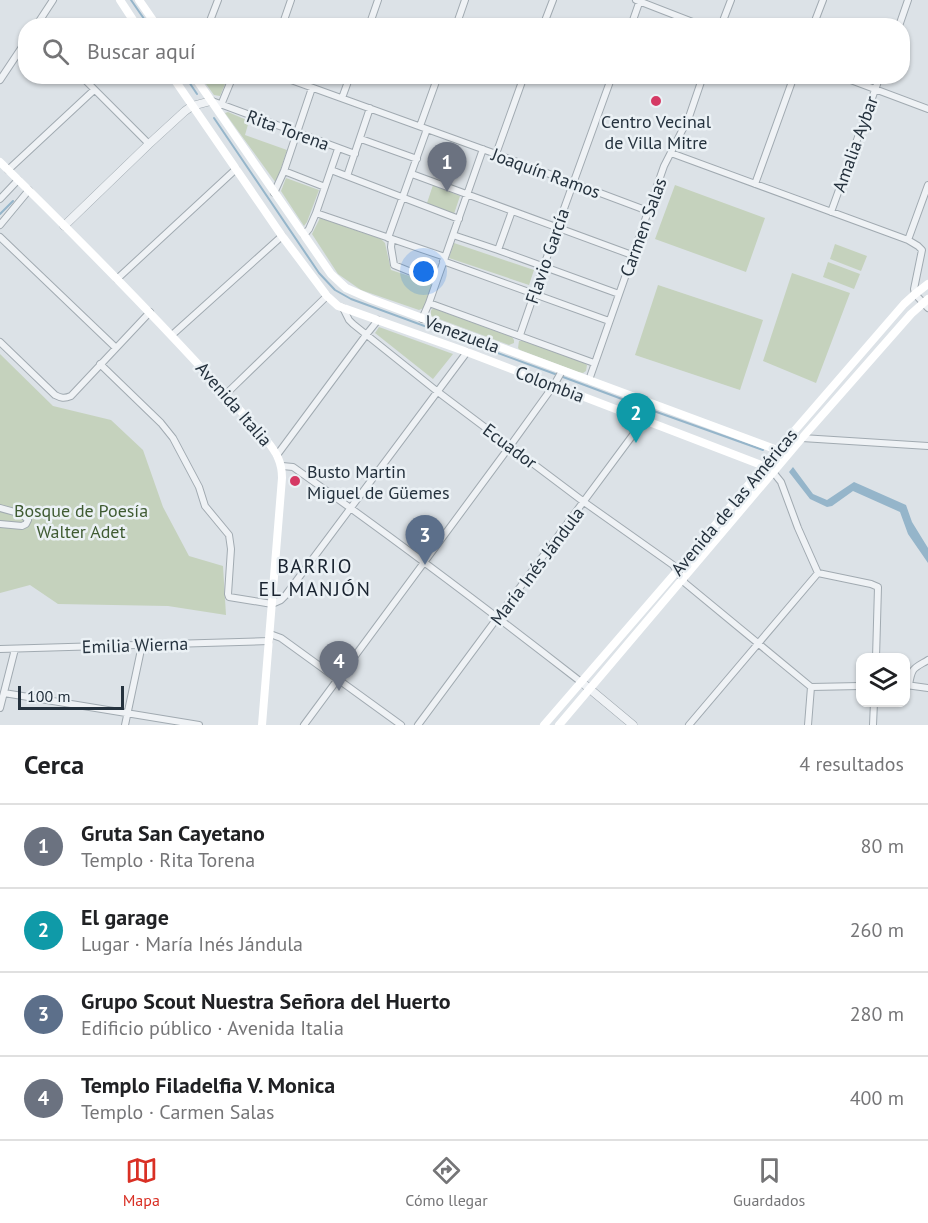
<!DOCTYPE html>
<html lang="es">
<head>
<meta charset="utf-8">
<style>
	body { margin:0; font-family:"PT Sans",sans-serif; background:#f6f6f6; color:#202124 }
	.controls { position:absolute; right:18px; bottom:18px; display:grid; overflow:hidden; border-radius:12px; box-shadow:0 2px 4px #0004 }
	.controls button { width:54px; height:54px; display:grid; place-items:center; padding:0; border:0; border-bottom:2px solid #e0e0e0; background:#fff; color:#202124; font:30px sans-serif }
	.scale { position:absolute; left:18px; bottom:15px; width:106px; box-sizing:border-box; padding-left:6px; border:3px solid #25323e; border-top:0; font-size:16px; line-height:21px; white-space:nowrap; color:#25323e; -webkit-text-stroke:4px #ebf1f5; paint-order:stroke }
	.you { position:absolute; left:424px; top:272px; width:21px; height:21px; margin:-15px; border:4px solid #fff; border-radius:50%; background:#1a73e8; box-shadow:0 0 0 9px #1a73e833 }
	.badge { display:grid; place-items:center; width:39px; height:39px; border-radius:50%; background:#d93025; color:#fff; font-size:20px; font-weight:700 }
	.pin { position:absolute; translate:-50% -50px; filter:drop-shadow(0 2px 3px #0008) }
	.pin::after { content:''; position:absolute; top:32px; width:21px; height:18px; background:inherit; clip-path:polygon(0 0,100% 0,50% 100%) }
	.list { margin:0; padding:0; list-style:none }
	h2 { display:flex; justify-content:space-between; align-items:center; height:78px; margin:0; padding:0 24px; font-size:26px }
	h2 small { font-size:20px; font-weight:400; color:#757577 }
	.list li { display:grid; grid-template-columns:39px 1fr auto; gap:18px; align-items:center; box-sizing:border-box; height:84px; padding:0 24px; border-top:2px solid #e0e0e0 }
	.list b { display:block; font-size:22px; white-space:nowrap }
	.list p { margin:0; font-size:20px; white-space:nowrap; color:#757577 }
	.list em { font-size:20px; font-style:normal; color:#757577 }
	.icon { flex:none; width:33px; height:33px; fill:none; stroke:currentColor; stroke-width:2; stroke-linecap:round; stroke-linejoin:round }
	.map { position:relative; flex:none; width:928px; height:725px; overflow:hidden }
	.search { position:absolute; background:#fff; box-shadow:0 2px 4px #0004; left:18px; right:18px; top:18px; height:66px; display:flex; align-items:center; gap:15px; box-sizing:border-box; padding:0 21px; border-radius:24px; color:#757577; font-size:22px }
	.sheet { height:414px; background:#fff }
	nav { display:flex; justify-content:space-around; align-items:center; box-sizing:border-box; height:84px; border-top:2px solid #e0e0e0; background:#fff; font-size:16px; color:#757577 }
	nav a { display:grid; justify-items:center; gap:3px }
	nav .on { color:#d93025 }
	.map>svg:first-child { display:block }
	.green { fill:#c5d2bd }
	.water { fill:#95b5ca }
	.lines { fill:none; stroke-linecap:round; stroke-linejoin:round }
	.stream { stroke:#95b5ca; stroke-width:2 }
	.minor-casing { stroke:#a1aab1; stroke-width:8 }
	.tertiary-casing { stroke:#a1aab1; stroke-width:9 }
	.minor { stroke:#eff2f5; stroke-width:6 }
	.tertiary { stroke:#eff2f5; stroke-width:8 }
	.secondary { stroke:#fff; stroke-width:8 }
	.poi-dot { fill:#d53964; stroke:#ebf1f5; stroke-width:2 }
	.labels { text-anchor:middle; dominant-baseline:central; stroke-width:5; stroke-linejoin:round; paint-order:stroke }
	.poi-label { font-size:18px; fill:#25323e; stroke:#ebf1f5 }
	.street-label { font-size:18px; fill:#25323e; stroke:#ebf1f5 }
	.park-label { font-size:18px; fill:#3f5b32; stroke:#ebf1f5 }
	.neighbourhood-label { font-size:20px; letter-spacing:1.5px; fill:#18222f; stroke:#ebf1f5 }
</style>
</head>
<body>
<div class="map">
<svg width="928" height="725" viewBox="0 0 928 725">
	<rect width="100%" height="100%" fill="#dce2e7"/>
	<path class="green" d="M201 77H228L220 96 214 95Z
		M228 112 249 121 245 135 287 150 276 183 225 113Z
		M286 178 319 190 307 222 304 226 281 191Z
		M433 185 460 196 454 214 427 203Z
		M675 185 765 218 746 272 655 239Z
		M320 218 381 239 385 243 391 270 431 283 432 288 424 308 419 310 361 290 338 274 312 234Z
		M454 243 534 270 529 285 449 258Z
		M835 244 867 256 861 271 830 259Z
		M828 262 860 274 854 289 823 277Z
		M792 273 850 293 816 383 763 361Z
		M658 285 763 320 740 390 635 355Z
		M432 309H435L512 337 514 340V343L509 345 431 316V311Z
		M379 327 453 354 433 379 375 333Z
		M519 341H523L584 363 587 365 586 371 583 373 578 372 520 350 518 348Z
		M0 354 53 406 111 420 143 450 163 507 189 556 223 566 226 615 168 606 58 604 30 585 0 593Z"/>
	<path class="water" d="M793 467 813 494 827 500 854 482 906 505 912 522 928 548V563L908 534 900 512 853 491 832 506 827 507 810 499 789 472Z"/>
	<g class="lines">
		<path class="stream" d="M131 0 149 26
			M185 76 197 94
			M214 118 319 273 335 290 351 299 555 374
			M0 214 13 201
			M563 377 646 408
			M651 410 763 450"/>
		<g class="minor-casing">
			<path id="minor" d="M636 0 703 26
				M36 26 53 0
				M208 26 218 0
				M282 26 291 0
				M369 26 378 0
				M456 26 465 0
				M543 26 553 0
				M631 26 640 0
				M721 26 731 0
				M813 26 823 0
				M899 26 908 0
				M81 76 149 144
				M280 76 496 154 648 211
				M840 76 928 109
				M0 80 26 41
				M342 98 350 76
				M212 101 355 154
				M221 105 233 76
				M420 126 438 76
				M361 139 417 159
				M671 153 908 240
				M496 154 524 76
				M8 170 94 90
				M331 170 459 219
				M284 171 325 187
				M412 174 632 255
				M347 176 370 108
				M755 184 794 76
				M928 185 908 240 918 246 922 250 914 289 915 294 928 308
				M274 193 284 171 312 88
				M0 199 18 180
				M831 212 880 76
				M316 213 445 257
				M0 225 29 190
				M304 235 309 229 316 213 338 149
				M453 235 498 250 619 294
				M0 237 115 347
				M388 238 427 129
				M392 239 391 247 394 265 436 282
				M498 250 512 211
				M443 261 609 321
				M117 279 236 169
				M429 303 594 363
				M343 308 349 320 353 324 438 392 584 502 673 565 685 583 811 687
				M422 319 429 303 483 149
				M172 335 282 236
				M520 335 557 228 612 76
				M0 342 55 395C61 398 64 399 71 396L150 312
				M100 364 161 423 173 438 199 487 205 506 229 535 231 549 228 594 229 597 272 604 281 600 285 596 467 352
				M589 380 664 166 689 117 703 76
				M226 394 327 296
				M802 438 928 446
				M277 455 366 335 378 320
				M282 466 293 467C391 536 486 608 581 682
				M773 472 781 482 798 528 818 573 871 584 878 587 876 658
				M0 508 22 514 28 520 26 524 22 526 0 524
				M270 634 281 638 401 725
				M0 649 269 641
				M906 685 928 688
				M909 685C912 667 913 669 928 660
				M4 693 199 725
				M0 708 15 649
				M125 725 142 645
				M304 725 510 446 554 385 562 371
				M418 725 641 424 651 404
				M689 725 818 573
				M808 725 811 687 860 686
				M873 725 874 702"/>
		</g>
		<g class="tertiary-casing">
			<path id="tertiary" d="M64 226 149 144 185 111 192 106 211 101
				M585 685 633 725"/>
		</g>
		<use href="#minor" class="minor"/>
		<use href="#tertiary" class="tertiary"/>
		<path class="secondary" d="M120 0 137 26
			M139 0 157 26
			M172 76 282 236 327 296 338 306 467 352 764 466 773 472
			M194 76 331 274 346 288 371 299 788 454
			M0 162C92 252 183 344 267 441 277 453 282 463 282 478L262 725
			M544 725 677 571 764 466 904 304 915 294 928 284
			M559 725 802 438 911 314 928 299"/>
	</g>
	<g class="poi-dot">
		<circle cx="656" cy="101" r="6"/>
		<circle cx="295" cy="481" r="6"/>
	</g>
	<g class="labels">
		<g class="poi-label">
			<text x="656" y="121">Centro Vecinal<tspan x="656" dy="21">de Villa Mitre</tspan></text>
			<text x="307" y="471" text-anchor="start">Busto Martin<tspan x="307" dy="21">Miguel de Güemes</tspan></text>
		</g>
		<g class="street-label">
			<text transform="translate(288 130) rotate(20)">Rita Torena</text>
			<text transform="translate(855 144) rotate(-70)">Amalia Aybar</text>
			<text transform="translate(546 173) rotate(20)">Joaquín Ramos</text>
			<text transform="translate(643 227) rotate(-70)">Carmen Salas</text>
			<text transform="translate(547 256) rotate(-71)">Flavio García</text>
			<text transform="translate(462 334) rotate(20)">Venezuela</text>
			<text transform="translate(550 384) rotate(21)">Colombia</text>
			<text transform="translate(234 404) rotate(49)">Avenida Italia</text>
			<text transform="translate(510 446) rotate(37)">Ecuador</text>
			<text transform="translate(734 502) rotate(-50)">Avenida de las Américas</text>
			<text transform="translate(537 566) rotate(-53)">María Inés Jándula</text>
			<text transform="translate(135 645) rotate(-2)">Emilia Wierna</text>
		</g>
		<g class="park-label">
			<text x="81" y="510">Bosque de Poesía<tspan x="81" dy="21">Walter Adet</tspan></text>
		</g>
		<g class="neighbourhood-label">
			<text x="315" y="566">BARRIO<tspan x="315" dy="23">EL MANJÓN</tspan></text>
		</g>
	</g>
</svg>
<div class="controls">
<button><svg class="icon" aria-label="layers" viewBox="0 0 24 24"><path d="M12 4l9 5-9 5-9-5zM3 14l9 5 9-5"/></svg></button>
</div>
<div class="scale">100 m</div>
<div class="you"></div>
<div class="pin badge" style="left:447px;top:192px;background:#6b7280">1</div>
<div class="pin badge" style="left:636px;top:443px;background:#0f9aa8">2</div>
<div class="pin badge" style="left:425px;top:565px;background:#5c6f8a">3</div>
<div class="pin badge" style="left:339px;top:691px;background:#6b7280">4</div>
<div class="search"><svg class="icon" aria-label="search" viewBox="0 0 24 24"><circle cx="10" cy="10" r="6"/><path d="M15 15l6 6"/></svg>Buscar aquí</div>
</div>
<section class="sheet">
<h2>Cerca<small>4 resultados</small></h2>
<ul class="list">
<li><span class="badge" style="background:#6b7280">1</span><div><b>Gruta San Cayetano</b><p>Templo · Rita Torena</p></div><em>80 m</em></li>
<li><span class="badge" style="background:#0f9aa8">2</span><div><b>El garage</b><p>Lugar · María Inés Jándula</p></div><em>260 m</em></li>
<li><span class="badge" style="background:#5c6f8a">3</span><div><b>Grupo Scout Nuestra Señora del Huerto</b><p>Edificio público · Avenida Italia</p></div><em>280 m</em></li>
<li><span class="badge" style="background:#6b7280">4</span><div><b>Templo Filadelfia V. Monica</b><p>Templo · Carmen Salas</p></div><em>400 m</em></li>
</ul>
</section>
<nav>
<a class="on"><svg class="icon" aria-label="map" viewBox="0 0 24 24"><path d="M3 6l6-2 6 2 6-2v14l-6 2-6-2-6 2zM9 4v14M15 6v14"/></svg>Mapa</a>
<a><svg class="icon" aria-label="directions" viewBox="0 0 24 24"><path d="M12 3l9 9-9 9-9-9zM9 14v-3h6M13 9l2 2-2 2"/></svg>Cómo llegar</a>
<a><svg class="icon" aria-label="saved" viewBox="0 0 24 24"><path d="M7 4h10v16l-5-4-5 4z"/></svg>Guardados</a>
</nav>
</body>
</html>
